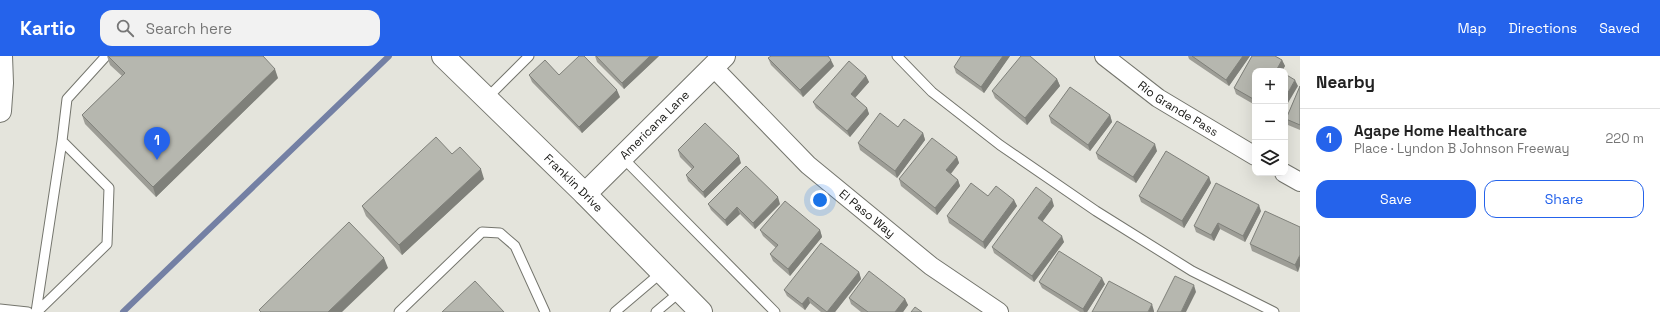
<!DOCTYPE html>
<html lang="en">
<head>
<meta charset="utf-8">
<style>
	body { margin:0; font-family:"Space Grotesk",sans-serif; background:#f2f2f2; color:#222 }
	.controls { position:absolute; right:12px; top:12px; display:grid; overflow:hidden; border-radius:8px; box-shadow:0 4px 16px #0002 }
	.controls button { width:36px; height:36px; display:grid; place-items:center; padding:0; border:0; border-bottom:1px solid #e0e0e0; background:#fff; color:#222; font:20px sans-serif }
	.you { position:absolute; left:820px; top:144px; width:14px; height:14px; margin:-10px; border:3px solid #fff; border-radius:50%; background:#1a73e8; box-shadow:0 0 0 6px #1a73e833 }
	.badge { display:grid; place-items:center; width:26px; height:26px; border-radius:50%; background:#2563eb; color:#fff; font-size:13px; font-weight:700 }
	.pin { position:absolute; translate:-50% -33px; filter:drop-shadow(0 1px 2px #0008) }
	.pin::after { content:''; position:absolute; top:21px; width:14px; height:12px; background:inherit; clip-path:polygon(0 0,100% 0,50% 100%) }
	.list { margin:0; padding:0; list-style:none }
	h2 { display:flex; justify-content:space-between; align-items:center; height:52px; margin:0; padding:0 16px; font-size:17px }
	h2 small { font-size:13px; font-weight:400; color:#767676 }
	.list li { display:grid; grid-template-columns:26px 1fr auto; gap:12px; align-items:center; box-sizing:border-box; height:60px; padding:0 16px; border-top:1px solid #e0e0e0 }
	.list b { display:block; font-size:15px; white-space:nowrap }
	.list p { margin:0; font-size:13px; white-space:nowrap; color:#767676 }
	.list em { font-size:13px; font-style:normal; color:#767676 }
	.actions { display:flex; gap:8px; padding:12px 16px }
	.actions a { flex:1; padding:9px 0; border:1px solid #2563eb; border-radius:12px; text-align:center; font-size:14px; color:#2563eb }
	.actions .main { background:#2563eb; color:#fff }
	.icon { flex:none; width:22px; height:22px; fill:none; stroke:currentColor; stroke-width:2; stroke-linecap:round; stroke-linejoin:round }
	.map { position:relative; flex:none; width:1300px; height:256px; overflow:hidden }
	header { display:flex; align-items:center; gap:24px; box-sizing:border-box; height:56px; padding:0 20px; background:#2563eb; color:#fff }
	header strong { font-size:19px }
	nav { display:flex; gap:22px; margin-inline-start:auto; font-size:14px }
	.search { width:280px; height:36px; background:#f2f2f2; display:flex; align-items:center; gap:10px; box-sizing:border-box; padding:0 14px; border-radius:12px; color:#767676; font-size:15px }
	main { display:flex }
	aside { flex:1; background:#fff }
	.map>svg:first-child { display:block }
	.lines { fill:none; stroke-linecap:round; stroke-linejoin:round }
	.stream { stroke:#7480a4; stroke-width:6 }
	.lane-casing { stroke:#74756d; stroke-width:11 }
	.street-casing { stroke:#74756d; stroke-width:20 }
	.secondary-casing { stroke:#74756d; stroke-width:24 }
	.lane { stroke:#fff; stroke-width:9 }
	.street { stroke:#fff; stroke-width:18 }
	.secondary { stroke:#fff; stroke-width:22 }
	.wall { fill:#9d9d96 }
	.shaded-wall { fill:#7f807a }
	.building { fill:#b6b7af; stroke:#7f807a }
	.labels { text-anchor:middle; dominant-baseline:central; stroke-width:4; stroke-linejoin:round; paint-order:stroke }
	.street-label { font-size:12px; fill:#181815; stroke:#e4e4dc }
</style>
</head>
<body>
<header>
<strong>Kartio</strong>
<div class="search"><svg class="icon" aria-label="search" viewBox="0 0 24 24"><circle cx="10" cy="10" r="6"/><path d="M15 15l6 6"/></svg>Search here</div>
<nav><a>Map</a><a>Directions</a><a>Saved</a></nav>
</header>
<main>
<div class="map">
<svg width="1300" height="256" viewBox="0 0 1300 256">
	<rect width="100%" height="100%" fill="#e4e4dc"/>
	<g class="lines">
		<path class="stream" d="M123 256 389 0"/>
		<g class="lane-casing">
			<path id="lane" d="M897 0 932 36 1000 89 1096 155 1192 215 1274 256
				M487 42 529 0
				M622 101 775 256
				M0 253 28 256
				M36 256 62 85
				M37 256 107 188 109 132 62 85 67 43 106 0
				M399 256 482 176 500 177 515 190 545 256
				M615 256 662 216
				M656 256 681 235"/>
		</g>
		<g class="street-casing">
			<g id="street">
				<path id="s1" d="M1104 0 1158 42 1255 100"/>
				<path id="s2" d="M713 11 808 109 931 210 999 256"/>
				<path d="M1284 117 1300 126"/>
			</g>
		</g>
		<g class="secondary-casing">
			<g id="secondary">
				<path id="s3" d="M443 0 585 138 701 256"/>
				<path d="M0 55 2 27 1 0"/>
				<path id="s4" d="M585 138 724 0"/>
			</g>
		</g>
		<use href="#lane" class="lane"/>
		<use href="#street" class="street"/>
		<use href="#secondary" class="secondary"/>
	</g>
	<path class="wall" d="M107 0 278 22 156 141 85 68 82 59 122 20 110 9Z
		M595 0H659L624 33 597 6Z
		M1010 0 984 37 956 17 954 11Z
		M1188 0H1250L1229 30 1189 3Z
		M1252 0H1275L1282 4 1285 10 1282 15H1255V49L1236 38 1234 32Z
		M768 2 834 10 803 41 771 9Z
		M529 19H559L620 41 582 77 532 26Z
		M866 20 869 26 855 42 867 52 869 58 850 81 816 52 813 46Z
		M1057 23 1060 30 1027 69 995 42 992 35Z
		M1300 30V74L1288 69 1286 63Z
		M1110 59 1112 66 1090 95 1051 67 1049 60Z
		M898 71 923 77 925 84 897 122 860 94 858 87Z
		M678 94 741 107 705 142 688 125 686 119 692 113 680 101Z
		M1157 95 1136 127 1098 103 1096 97Z
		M452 98 484 123 402 199 366 160 362 150Z
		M957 101 959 107 951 118 958 124 960 130 937 159 901 130 899 123Z
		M1209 121 1211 127 1184 172 1141 146 1139 140Z
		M988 140 1014 144 1017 150 985 193 949 167 947 160Z
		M708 148H780L755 173 740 158 727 170 711 154Z
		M1054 150 1042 165 1064 186 1034 226 994 197 992 191Z
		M1261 155 1245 186 1220 173 1214 185 1196 176 1194 170Z
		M1300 171 1298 216 1252 195 1250 188Z
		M760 174H820L822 181 790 220 773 205 770 198 776 192 763 180Z
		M859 216 861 223 835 256H821L810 247 805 254 787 240 784 234Z
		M1039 226 1105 228 1087 256H1080L1042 232Z
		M849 242 905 243 908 249 903 256H861L851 248Z"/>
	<path class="shaded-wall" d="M650 0H659L624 33 622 27Z
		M1003 0H1010L984 37 981 31Z
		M1243 0H1250L1229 30 1226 24Z
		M831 4 834 10 803 41 800 34Z
		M1282 4 1285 10 1282 15H1277V13Z
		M275 13 278 22 156 141 153 131Z
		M866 20 869 26 853 44 851 38Z
		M1057 23 1060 30 1027 69 1025 62Z
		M1295 24 1298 30 1285 52V42Z
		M617 34 620 41 582 77 579 71Z
		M867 52 869 58 850 81 847 75Z
		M1110 59 1112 66 1090 95 1088 89Z
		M923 77 925 84 897 122 895 115Z
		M1155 88 1157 95 1136 127 1133 121Z
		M739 100 741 107 705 142 703 136Z
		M957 101 959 107 948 121 946 114Z
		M481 113 484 123 402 199 399 189Z
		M1209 121 1211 127 1184 172 1182 165Z
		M958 124 960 130 937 159 935 152Z
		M778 141 780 148 755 173 753 167Z
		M1052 143 1054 150 1040 169 1038 162Z
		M1014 144 1017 150 985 193 983 186Z
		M1259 149 1261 155 1245 186 1243 180Z
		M737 151 740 158 727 170 725 164Z
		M1218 167 1220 173 1214 185 1211 179Z
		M820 174 822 181 790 220 788 213Z
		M1062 180 1064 186 1034 226 1032 220Z
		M1300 199V210L1298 216 1295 209Z
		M384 202 388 212 342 256H328Z
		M859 216 861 223 835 256H827Z
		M1102 222 1105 228 1087 256H1084L1083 253Z
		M1194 229 1196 236 1186 256H1181Z
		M808 241 810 247 805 254 802 248Z
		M905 243 908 249 903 256H895Z
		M1152 248 1154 255V256H1148Z"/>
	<path class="building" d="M108 0H263L275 13 153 131 82 59 125 17Z
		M579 0H584L617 34 579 71 529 19 545 4 559 19Z
		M596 0H650L622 27Z
		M771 0H828L831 4 800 34 768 2Z
		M961 0H1003L981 31 954 11Z
		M1021 0H1030L1057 23 1025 62 992 35Z
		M1192 0H1243L1226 24Z
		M1252 0H1275L1282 4 1277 13 1280 15H1255V44L1234 32Z
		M849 5 866 20 851 38 867 52 847 75 813 46Z
		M1285 18 1295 24 1285 42Z
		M1300 30V69L1286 63Z
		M1070 31 1110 59 1088 89 1049 60Z
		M880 57 898 71 904 63 923 77 895 115 858 87Z
		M1117 65 1155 88 1133 121 1096 97Z
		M705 67 739 100 703 136 686 119 694 111 678 94Z
		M436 81 452 98 460 91 481 113 399 189 362 150Z
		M932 82 957 101 946 114 958 124 935 152 899 123Z
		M1166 95 1209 121 1182 165 1139 140Z
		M746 110 778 141 753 167 737 151 725 164 708 148Z
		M971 127 988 140 996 130 1014 144 983 186 947 160Z
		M1216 127 1259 149 1243 180 1218 167 1211 179 1194 170Z
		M1036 131 1052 143 1038 162 1062 180 1032 220 992 191Z
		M785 145 820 174 788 213 770 198 778 189 760 174Z
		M1265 155 1300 171V199L1295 209 1250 188Z
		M349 166 384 202 328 256H261L259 254Z
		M821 187 859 216 827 256 808 241 802 248 784 234Z
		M1059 195 1102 222 1083 253 1039 226Z
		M869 215 905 243 895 256H868L849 242Z
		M1175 220 1194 229 1181 256H1157Z
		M475 225 504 256H442Z
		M1109 225 1152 248 1148 256H1092Z
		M915 251 922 256H911Z"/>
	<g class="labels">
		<g class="street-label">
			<text stroke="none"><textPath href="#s1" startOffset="91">Rio Grande Pass</textPath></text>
			<text stroke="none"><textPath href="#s4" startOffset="98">Americana Lane</textPath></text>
			<text stroke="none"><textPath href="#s3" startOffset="182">Franklin Drive</textPath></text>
			<text stroke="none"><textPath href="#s2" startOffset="213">El Paso Way</textPath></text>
		</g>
	</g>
</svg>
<div class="controls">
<button>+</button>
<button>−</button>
<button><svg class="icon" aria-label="layers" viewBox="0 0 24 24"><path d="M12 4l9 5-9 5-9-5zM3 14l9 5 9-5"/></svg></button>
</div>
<div class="you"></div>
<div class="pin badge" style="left:157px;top:104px">1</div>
</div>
<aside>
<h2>Nearby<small></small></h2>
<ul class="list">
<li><span class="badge">1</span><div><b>Agape Home Healthcare</b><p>Place · Lyndon B Johnson Freeway</p></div><em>220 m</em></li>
</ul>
<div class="actions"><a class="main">Save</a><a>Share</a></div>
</aside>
</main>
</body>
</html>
